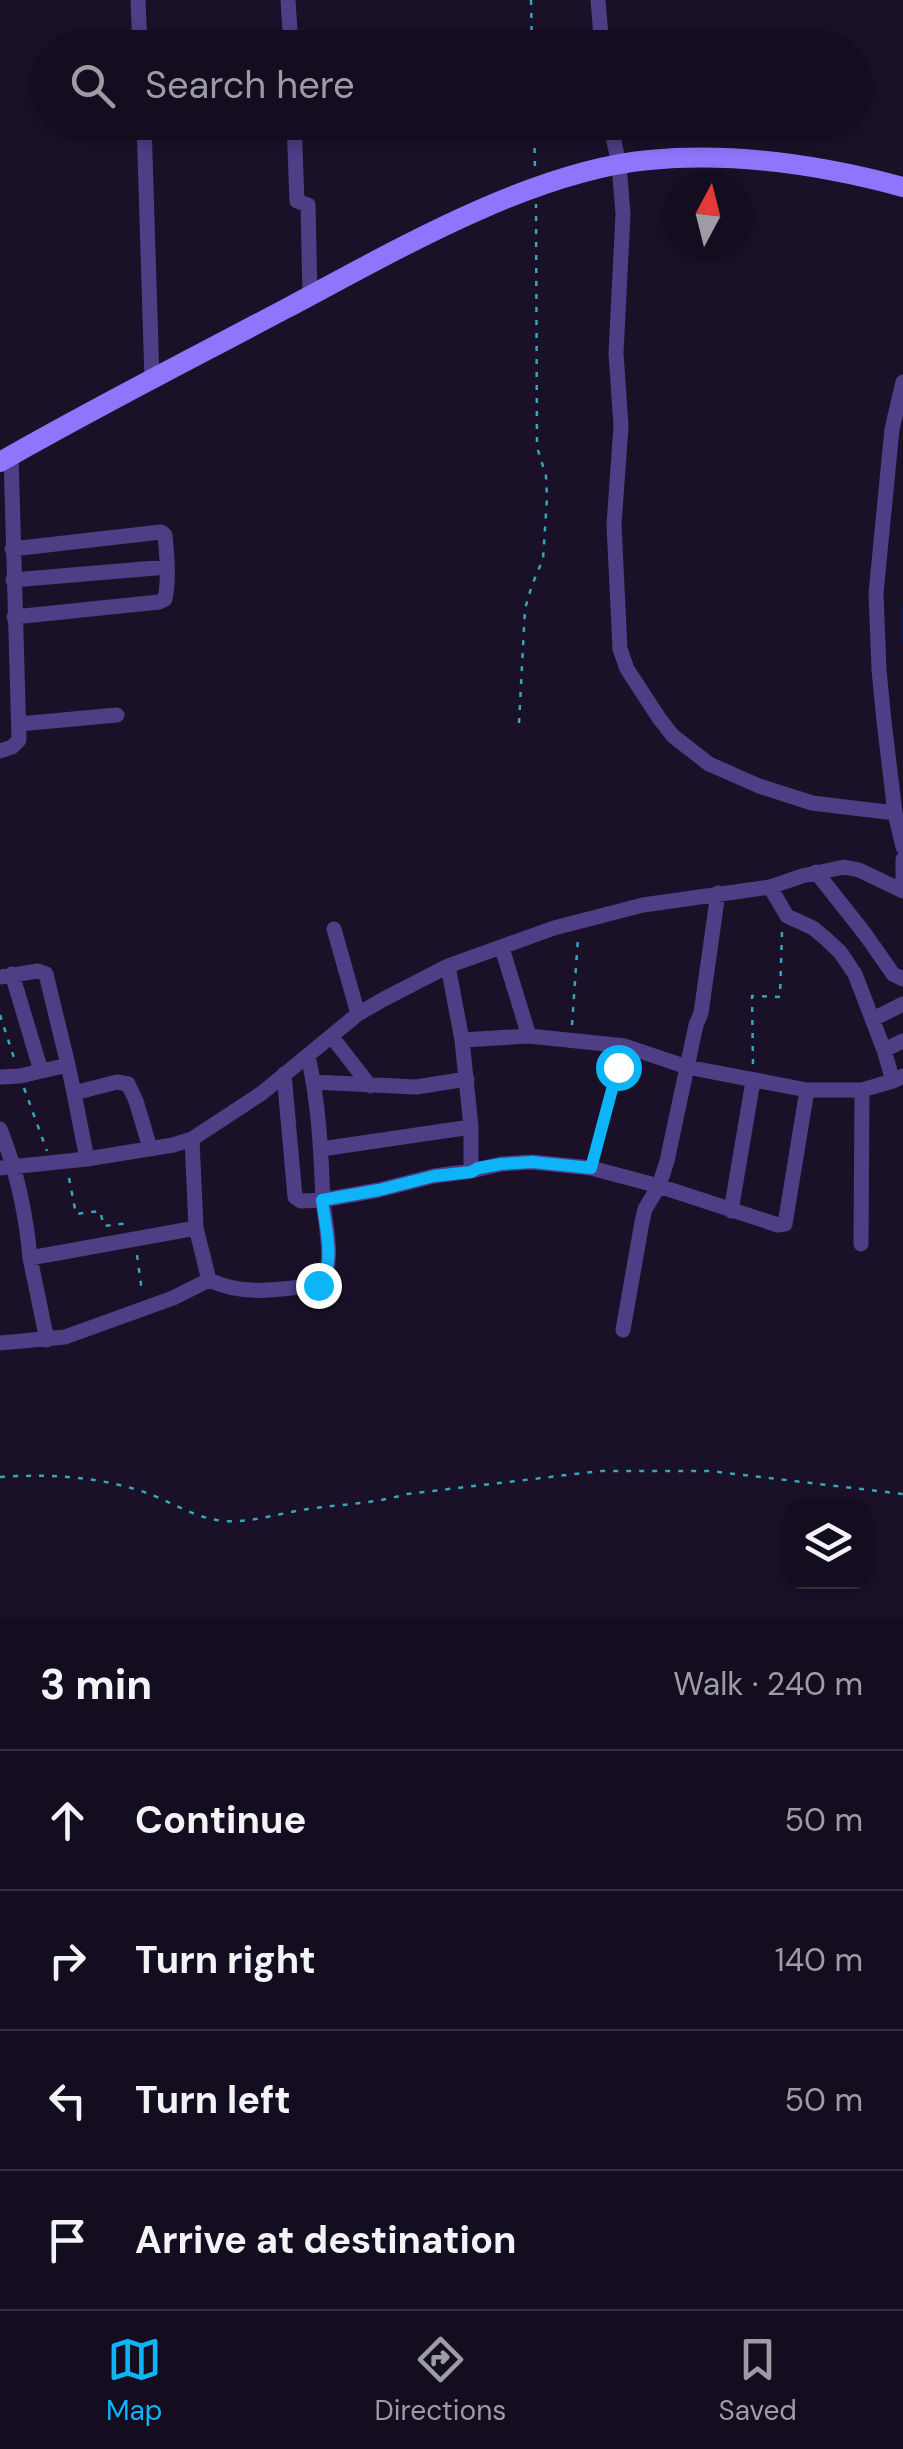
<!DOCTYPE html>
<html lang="en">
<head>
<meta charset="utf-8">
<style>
	body { margin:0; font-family:"DM Sans",sans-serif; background:#211b2c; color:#f1f3f6 }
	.controls { position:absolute; right:30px; bottom:30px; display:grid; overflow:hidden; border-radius:20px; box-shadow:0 5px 15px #0003 }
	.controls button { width:90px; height:90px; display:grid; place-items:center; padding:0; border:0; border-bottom:2px solid #332d3d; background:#140d1f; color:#f1f3f6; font:50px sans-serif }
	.compass { position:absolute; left:663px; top:170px; width:90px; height:90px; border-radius:50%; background:#140d1f; box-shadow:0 5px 15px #0003; rotate:7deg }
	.stop { position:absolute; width:30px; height:30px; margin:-22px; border:8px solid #0db5f8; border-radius:50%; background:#fff }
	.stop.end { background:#0db5f8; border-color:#fff; box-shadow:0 2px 10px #0008 }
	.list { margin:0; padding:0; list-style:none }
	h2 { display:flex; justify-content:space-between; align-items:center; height:130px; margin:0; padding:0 40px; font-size:42px }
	h2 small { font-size:32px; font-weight:400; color:#9d9ca4 }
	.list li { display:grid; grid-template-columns:65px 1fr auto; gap:30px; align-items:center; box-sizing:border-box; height:140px; padding:0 40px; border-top:2px solid #332d3d }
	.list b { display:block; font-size:38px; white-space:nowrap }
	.list em { font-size:32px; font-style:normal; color:#9d9ca4 }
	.icon { flex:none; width:55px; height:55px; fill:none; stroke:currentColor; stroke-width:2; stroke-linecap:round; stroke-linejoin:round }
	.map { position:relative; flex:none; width:903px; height:1619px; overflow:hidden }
	.search { position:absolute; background:#140d1f; box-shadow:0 5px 15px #0003; left:30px; right:30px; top:30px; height:110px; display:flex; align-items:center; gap:25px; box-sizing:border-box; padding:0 35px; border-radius:55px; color:#9d9ca4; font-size:38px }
	.sheet { height:690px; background:#140d1f }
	nav { display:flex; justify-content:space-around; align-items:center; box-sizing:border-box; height:140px; border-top:2px solid #332d3d; background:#140d1f; font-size:28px; color:#9d9ca4 }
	nav a { display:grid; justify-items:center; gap:5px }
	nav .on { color:#0db5f8 }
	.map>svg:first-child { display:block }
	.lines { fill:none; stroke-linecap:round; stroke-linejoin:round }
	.stream { stroke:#0d1747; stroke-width:4 }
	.path { stroke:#34a8b8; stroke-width:2.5; stroke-dasharray:5 8; stroke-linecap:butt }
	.street { stroke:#4e3e86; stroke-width:15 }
	.secondary { stroke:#9074fb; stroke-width:20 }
	.route { stroke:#0db5f8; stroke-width:12 }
</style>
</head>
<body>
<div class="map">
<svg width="903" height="1619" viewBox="0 0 903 1619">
	<rect width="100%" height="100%" fill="#1a1129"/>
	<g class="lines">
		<path class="stream" d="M903 605V642"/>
		<path class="path" d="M531 0 532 48
			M534 122 535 171
			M519 723 525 609 532 585 543 559 547 498 546 476 537 447 536 204
			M0 1015 15 1061
			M572 1025 578 938
			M753 1064 752 996 780 997 782 931
			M24 1088 47 1151
			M594 1155 611 1088 620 1062
			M69 1178 76 1214 100 1211 104 1226 130 1223
			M137 1255 142 1292
			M0 1477C47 1474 92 1476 138 1490 168 1499 192 1518 224 1521 252 1523 280 1513 308 1509 343 1504 372 1504 407 1494L600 1471H710L903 1494"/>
		<path class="street" d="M138 0 140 48
			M288 0 291 48
			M598 0 602 48
			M144 122 152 380
			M294 122 297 201 308 205 310 296
			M610 122 619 165 623 214 616 353 621 426 614 525 620 649 627 669 659 718 673 736 709 764 759 786 812 803 895 813
			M903 382 892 429 876 593 879 670 884 721 895 813 903 847
			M12 549 161 532 165 535C167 557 169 578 165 599L159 602 14 617
			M13 580 167 567
			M19 724 117 715
			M0 751 12 747 19 740 11 455
			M903 859V880
			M816 872 865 934 893 974 903 979
			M770 887 787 916 813 928 824 937 840 952 855 974 884 1050 893 1081
			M334 929 358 1014
			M502 948 529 1036
			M448 966 462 1040 529 1036 625 1046 687 1067 807 1090H862L893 1081 903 1076
			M12 974 41 1071
			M0 977 38 971 46 974 68 1065 20 1076 0 1077
			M873 1019 903 1004
			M332 1037 370 1086
			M462 1040 471 1127V1171
			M884 1050 903 1041
			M68 1065 74 1093 117 1082 128 1084 136 1101 150 1148
			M284 1074 295 1197 301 1201 323 1200C321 1152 319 1103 308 1056
			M314 1082 416 1087 467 1079
			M74 1093 87 1159
			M0 1129C17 1171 26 1213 30 1258L196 1228
			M192 1139 196 1228 209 1280C246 1297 279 1289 318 1285 337 1269 325 1224 323 1200L379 1190 434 1176 471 1171 501 1164 532 1162 591 1168 659 1186 778 1225 785 1224 807 1090
			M321 1149 471 1127
			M0 1168 87 1159 173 1145 192 1139 262 1093 358 1014 384 999 448 966 554 928 643 905 770 887 802 876 844 867 859 870 903 891
			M731 1211 753 1081
			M861 1244 862 1090
			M30 1258 47 1340
			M623 1330 642 1222 645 1209 659 1186 667 1161 696 1025 701 1013 718 893
			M0 1343 65 1337 173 1298 209 1280"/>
		<path class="secondary" d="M0 462C94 408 191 359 287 308 391 253 530 171 649 160 733 152 822 165 903 187"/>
	</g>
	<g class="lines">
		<path class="route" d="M318 1285C337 1269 325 1224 322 1200L379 1190 434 1176 471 1172 478 1168 501 1164 532 1162 591 1168 618 1067"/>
	</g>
</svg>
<div class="controls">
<button><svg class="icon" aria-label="layers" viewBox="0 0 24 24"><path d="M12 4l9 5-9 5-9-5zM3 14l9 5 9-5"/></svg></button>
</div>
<svg class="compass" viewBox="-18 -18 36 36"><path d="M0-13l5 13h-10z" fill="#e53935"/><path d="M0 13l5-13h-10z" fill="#9d9ca4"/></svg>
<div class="stop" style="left:618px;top:1067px"></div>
<div class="stop end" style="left:318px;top:1285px"></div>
<div class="search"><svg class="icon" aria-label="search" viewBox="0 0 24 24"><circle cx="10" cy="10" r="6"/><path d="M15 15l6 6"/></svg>Search here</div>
</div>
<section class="sheet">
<h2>3 min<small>Walk · 240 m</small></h2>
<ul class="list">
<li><svg class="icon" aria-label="ahead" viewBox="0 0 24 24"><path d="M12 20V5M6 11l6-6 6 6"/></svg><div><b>Continue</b></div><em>50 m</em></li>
<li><svg class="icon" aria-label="right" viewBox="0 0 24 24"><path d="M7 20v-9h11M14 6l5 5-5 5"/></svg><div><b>Turn right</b></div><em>140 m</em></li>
<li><svg class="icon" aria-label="left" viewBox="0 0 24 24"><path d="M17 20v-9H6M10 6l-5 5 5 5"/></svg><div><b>Turn left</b></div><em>50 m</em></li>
<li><svg class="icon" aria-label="arrive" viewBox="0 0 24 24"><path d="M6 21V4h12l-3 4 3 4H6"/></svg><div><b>Arrive at destination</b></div></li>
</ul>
</section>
<nav>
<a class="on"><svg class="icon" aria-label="map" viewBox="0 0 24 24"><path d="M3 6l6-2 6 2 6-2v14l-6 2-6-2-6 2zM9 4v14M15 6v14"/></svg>Map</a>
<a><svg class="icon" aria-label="directions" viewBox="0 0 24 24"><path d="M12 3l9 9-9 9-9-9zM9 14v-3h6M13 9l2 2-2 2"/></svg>Directions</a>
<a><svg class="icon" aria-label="saved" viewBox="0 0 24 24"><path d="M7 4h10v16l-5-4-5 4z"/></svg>Saved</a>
</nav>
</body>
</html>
